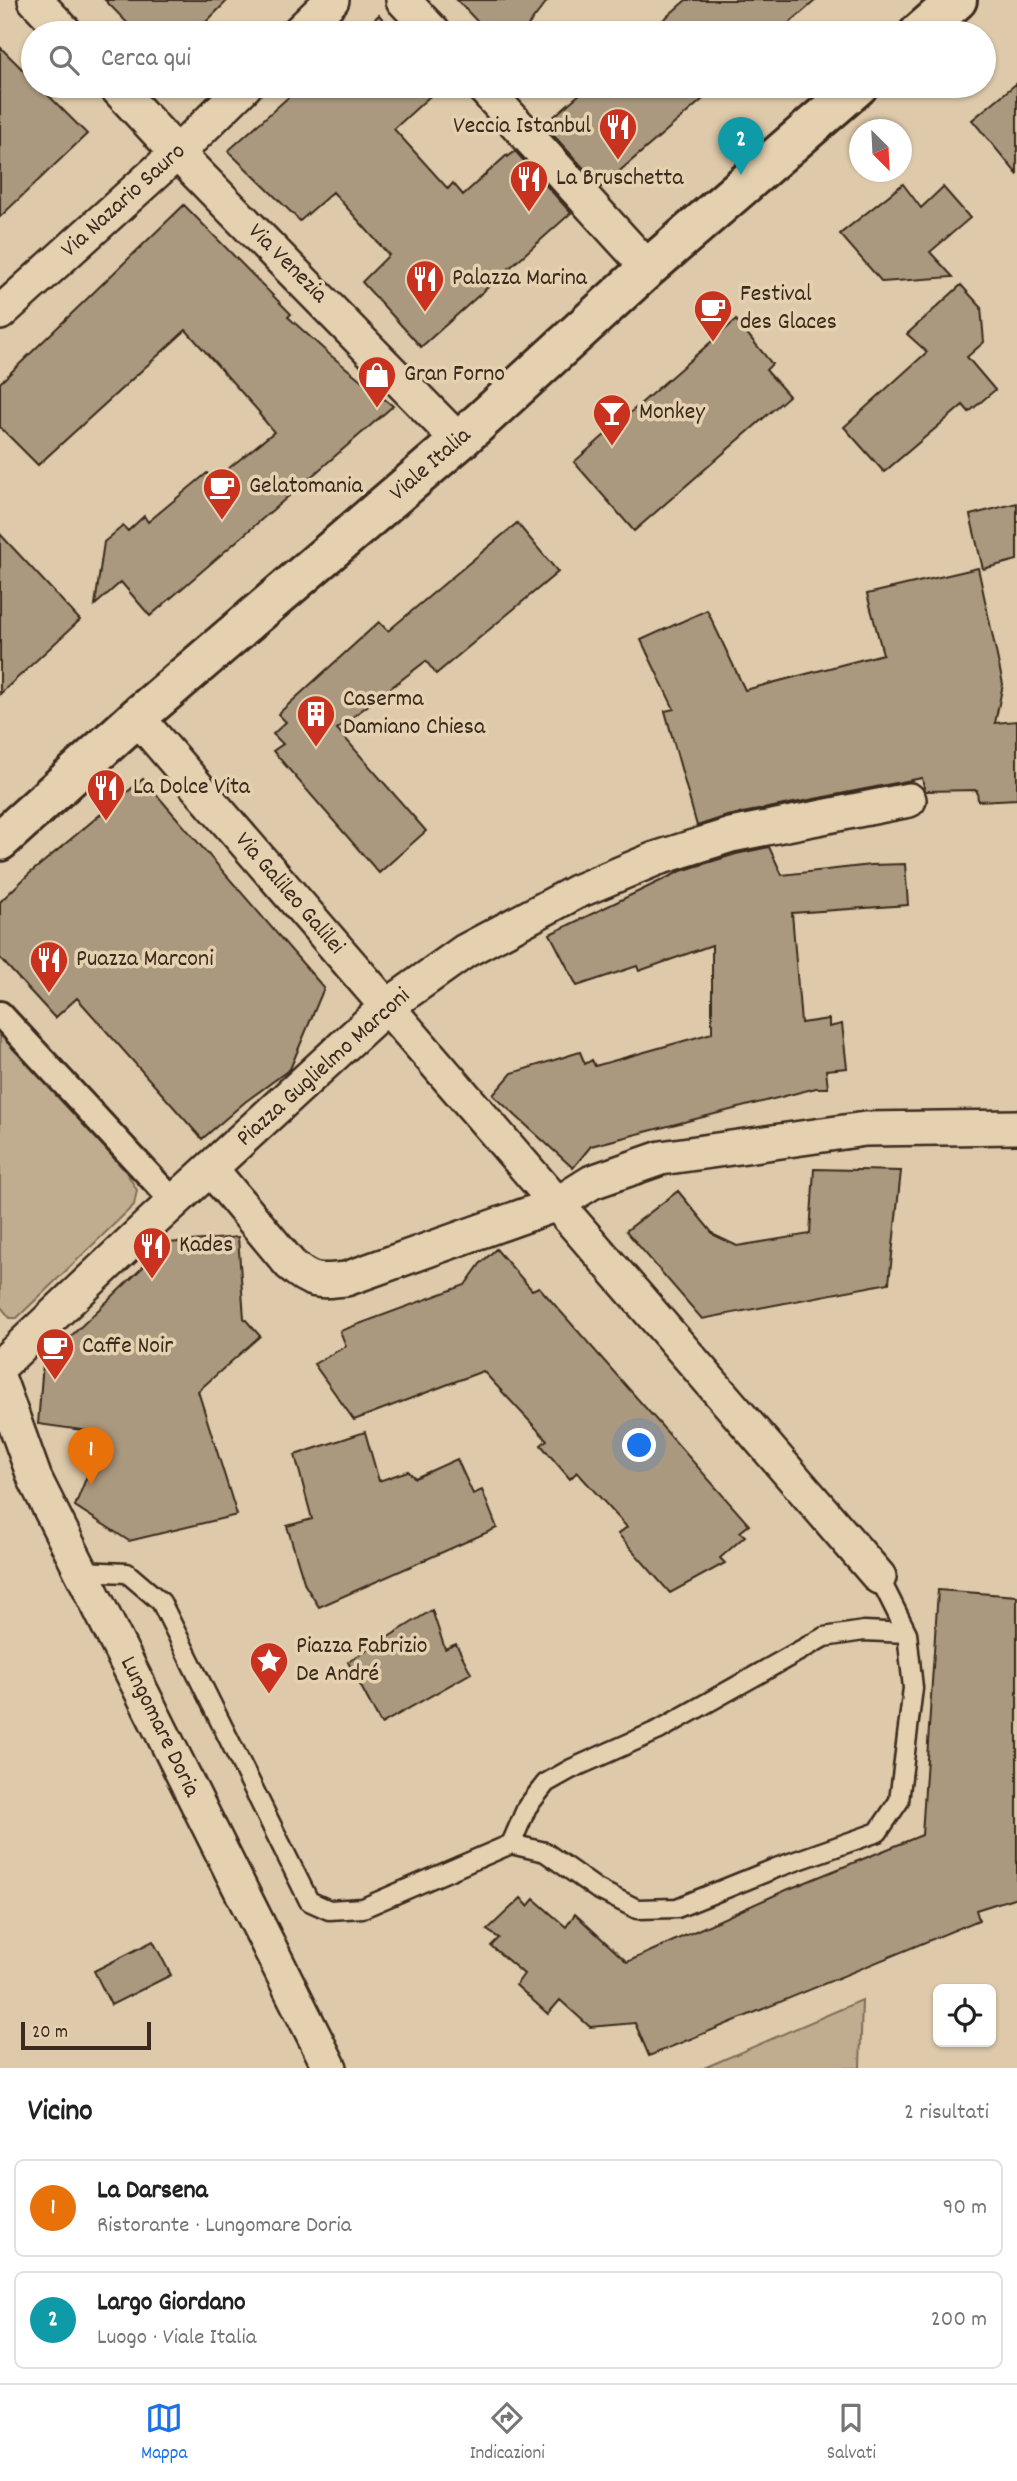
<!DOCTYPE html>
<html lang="it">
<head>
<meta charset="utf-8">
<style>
	body { margin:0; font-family:Dekko,sans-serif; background:#f2f2f2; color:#222 }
	.controls { position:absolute; right:21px; bottom:21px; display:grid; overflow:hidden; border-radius:10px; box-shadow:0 2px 5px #0004 }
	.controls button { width:63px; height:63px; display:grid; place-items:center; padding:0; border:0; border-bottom:2px solid #e0e0e0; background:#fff; color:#222; font:35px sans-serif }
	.compass { position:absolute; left:849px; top:119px; width:63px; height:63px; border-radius:50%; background:#fff; box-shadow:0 2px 5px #0004; rotate:156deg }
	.scale { position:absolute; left:21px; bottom:18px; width:130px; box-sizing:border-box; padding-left:7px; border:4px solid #3b2a1e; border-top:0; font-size:19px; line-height:24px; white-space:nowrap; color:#3b2a1e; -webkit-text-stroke:5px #e5d1b0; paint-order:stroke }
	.you { position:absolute; left:640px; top:1446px; width:24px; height:24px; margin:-18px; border:5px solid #fff; border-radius:50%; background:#1a73e8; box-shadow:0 0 0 10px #1a73e833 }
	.badge { display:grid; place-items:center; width:46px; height:46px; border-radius:50%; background:#1a73e8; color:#fff; font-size:23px; font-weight:700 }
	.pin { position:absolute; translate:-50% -58px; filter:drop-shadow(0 2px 4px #0008) }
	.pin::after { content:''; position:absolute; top:37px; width:24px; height:21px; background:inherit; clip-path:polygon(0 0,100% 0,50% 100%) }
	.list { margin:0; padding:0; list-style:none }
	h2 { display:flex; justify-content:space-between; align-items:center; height:91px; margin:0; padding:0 28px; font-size:30px }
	h2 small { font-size:23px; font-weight:400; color:#767676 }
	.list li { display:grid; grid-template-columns:46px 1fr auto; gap:21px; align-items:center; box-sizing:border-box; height:98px; margin:0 14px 14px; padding:0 14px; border:2px solid #e0e0e0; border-radius:10px }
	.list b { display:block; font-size:26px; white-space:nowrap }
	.list p { margin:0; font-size:23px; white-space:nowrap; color:#767676 }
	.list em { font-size:23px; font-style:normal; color:#767676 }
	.icon { flex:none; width:38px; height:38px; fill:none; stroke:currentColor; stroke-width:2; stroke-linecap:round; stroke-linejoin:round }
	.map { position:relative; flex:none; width:1017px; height:2068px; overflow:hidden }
	.search { position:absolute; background:#fff; box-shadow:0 2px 5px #0004; left:21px; right:21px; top:21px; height:77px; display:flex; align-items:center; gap:18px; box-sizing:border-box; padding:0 24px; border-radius:38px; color:#767676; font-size:26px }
	.sheet { height:315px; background:#fff }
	nav { display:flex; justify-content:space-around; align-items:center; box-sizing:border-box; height:98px; border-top:2px solid #e0e0e0; background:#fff; font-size:19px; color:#767676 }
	nav a { display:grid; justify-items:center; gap:4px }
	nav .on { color:#1a73e8 }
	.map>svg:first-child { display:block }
	.green { fill:#c0ad90; stroke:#7e6c57; stroke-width:2 }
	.building { fill:#ab997f; stroke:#3b2a1e; stroke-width:2 }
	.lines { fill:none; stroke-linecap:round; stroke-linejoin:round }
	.service-casing { stroke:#3b2a1e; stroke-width:23 }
	.pedestrian-casing { stroke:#3b2a1e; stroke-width:30 }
	.minor-casing { stroke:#3b2a1e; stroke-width:38 }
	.tertiary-casing { stroke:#3b2a1e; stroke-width:44 }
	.service { stroke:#e5d1b0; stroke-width:18 }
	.pedestrian { stroke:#e5d1b0; stroke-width:24 }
	.minor { stroke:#e5d1b0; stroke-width:33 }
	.tertiary { stroke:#e5d1b0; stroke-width:38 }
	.labels { text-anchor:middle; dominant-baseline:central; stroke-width:7; stroke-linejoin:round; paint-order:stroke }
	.poi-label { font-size:24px; fill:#3b2a1e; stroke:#e5d1b0; text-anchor:start }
	.street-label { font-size:24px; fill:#3b2a1e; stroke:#e5d1b0 }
</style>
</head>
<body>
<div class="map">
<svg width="1017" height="2068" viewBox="0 0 1017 2068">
	<rect width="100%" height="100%" fill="#decaaa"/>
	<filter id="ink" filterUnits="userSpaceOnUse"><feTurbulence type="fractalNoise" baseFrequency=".0143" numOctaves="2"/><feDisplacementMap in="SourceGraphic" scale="14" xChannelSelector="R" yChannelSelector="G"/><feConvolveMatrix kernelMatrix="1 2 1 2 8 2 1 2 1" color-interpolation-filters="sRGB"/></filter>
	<g filter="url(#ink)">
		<path class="green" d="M0 1031 126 1172 137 1190 134 1205 17 1318H10L0 1306Z
			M862 2000 860 2068H704Z"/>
		<path class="building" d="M105 0H228L195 33H137Z
			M457 0H548L522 33H488Z
			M686 0H816L778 33H648Z
			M379 15 395 33H359Z
			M0 47 33 80V86H39L87 134 0 217Z
			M1017 83V174L972 120Z
			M301 86H441L394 129 448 189 453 183 463 195 507 155 508 157 515 151 571 213 421 347 362 282 389 255 333 192 300 221 228 151Z
			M589 86H718L601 187 544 125Z
			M903 184 921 208 943 187 970 218 930 252 953 277 882 282 840 234Z
			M184 205 291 314 288 317 329 354 393 406 150 616 121 582 95 605 104 542 123 526 128 531 144 516 148 522 207 473 214 480 274 432 259 414 260 413 186 330 38 465 0 427V383Z
			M961 285 981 307 984 342 967 357 995 390 969 412 963 405 884 472 844 427 927 352 907 334Z
			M736 320 772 364 766 370 789 396 634 531 574 462Z
			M1017 503V560L983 569 970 515Z
			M517 523 558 572 436 674 426 661 337 729 426 831 379 873 273 751 283 744 273 734 286 722 278 714 379 622 388 631Z
			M0 534 80 620 0 694Z
			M978 568 1003 684 995 723 1017 721V799L978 801 977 790 925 791 922 778 727 816 697 826 665 711 674 709 641 640 707 610 745 690 883 654 867 594Z
			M143 779 324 988 290 1069 245 1102 202 1139 77 998 55 1018 0 958V902L29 874Z
			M769 847 782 875 871 865 905 864 908 905 792 913 801 1023 829 1019V1027L842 1024 847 1068 826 1070 828 1088H816L591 1146 573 1168 493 1095 512 1073 580 1052 585 1064 592 1060 595 1066 712 1033V945L639 971 637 966 577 986 550 934 681 871 736 854Z
			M814 1169 901 1171 889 1283 702 1319 626 1231 678 1191 714 1235 737 1246 810 1234Z
			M238 1237 244 1318 260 1336 198 1391 237 1515 129 1541 75 1506 104 1433 38 1424 43 1363 168 1243Z
			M496 1249 532 1290 539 1287 749 1525 740 1532 745 1536 720 1558 725 1563 670 1593 618 1534 627 1527 577 1472 570 1479 541 1445 547 1440 483 1371 354 1420 314 1364 346 1346 340 1331 465 1285 480 1264Z
			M365 1432 379 1481 408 1471 415 1478 457 1459 473 1494 482 1490 497 1528 319 1607 305 1585 287 1526 312 1519 295 1455Z
			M938 1590 1017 1596V1897L976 1910 979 1920 649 2056 635 2023 590 2027 560 2000 548 2014 516 1985 524 1974 491 1946 499 1938 487 1930 521 1898 528 1906 534 1899 566 1927 575 1914 627 1962 784 1891 922 1835Z
			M432 1610 445 1649 456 1644 471 1673 381 1724 348 1662Z
			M153 1941 171 1975 111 2005 94 1971Z"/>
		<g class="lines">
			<g class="service-casing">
				<path id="service" d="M81 1571 127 1573 161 1602 309 1901 329 1910 363 1908 511 1844 545 1852 597 1889 637 1909 677 1908 776 1868 878 1832 899 1801 913 1688 907 1633 879 1577
					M511 1844 527 1807 546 1783 571 1769 659 1730 824 1637 864 1631 907 1633"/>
			</g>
			<g class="pedestrian-casing">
				<path id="pedestrian" d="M0 1014 175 1203"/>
			</g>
			<g class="minor-casing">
				<path id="minor" d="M35 0 66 33
					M403 0 434 33
					M298 33 332 0
					M115 86 177 153 459 441
					M482 86 648 268
					M0 313 177 153 245 86
					M137 717 879 1577
					M211 1169 290 1264C311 1283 318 1282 346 1279L557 1204 592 1182 661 1158 865 1129 1017 1127
					M0 1366 152 1222 386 1007 465 951 576 892 655 859 731 835 909 800
					M0 1382 35 1479 330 2068"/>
			</g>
			<g class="tertiary-casing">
				<path id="tertiary" d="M919 33 957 0
					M0 841 137 717 459 441 648 268 858 86"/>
			</g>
			<use href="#service" class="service"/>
			<use href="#pedestrian" class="pedestrian"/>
			<use href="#minor" class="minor"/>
			<use href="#tertiary" class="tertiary"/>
		</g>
	</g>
	<defs>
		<g id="restaurant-pin" transform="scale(2.0125)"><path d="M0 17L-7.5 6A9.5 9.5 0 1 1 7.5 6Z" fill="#c8321e" stroke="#e5d1b0"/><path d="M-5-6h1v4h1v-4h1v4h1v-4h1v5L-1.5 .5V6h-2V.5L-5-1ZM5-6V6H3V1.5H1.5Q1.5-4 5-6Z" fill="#fff"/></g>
		<g id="cafe-pin" transform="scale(2.0125)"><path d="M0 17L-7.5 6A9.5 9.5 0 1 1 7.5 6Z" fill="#c8321e" stroke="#e5d1b0"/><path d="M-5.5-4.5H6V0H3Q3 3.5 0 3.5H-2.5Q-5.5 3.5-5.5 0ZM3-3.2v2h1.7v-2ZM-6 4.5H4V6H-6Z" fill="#fff"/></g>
		<g id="shop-pin" transform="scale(2.0125)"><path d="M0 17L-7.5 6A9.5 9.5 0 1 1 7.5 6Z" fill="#c8321e" stroke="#e5d1b0"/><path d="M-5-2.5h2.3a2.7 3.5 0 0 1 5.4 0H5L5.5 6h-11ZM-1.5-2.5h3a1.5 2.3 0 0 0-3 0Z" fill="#fff"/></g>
		<g id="bar-pin" transform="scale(2.0125)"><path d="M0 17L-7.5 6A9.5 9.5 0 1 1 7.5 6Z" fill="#c8321e" stroke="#e5d1b0"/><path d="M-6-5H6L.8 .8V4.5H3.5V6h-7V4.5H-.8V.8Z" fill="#fff"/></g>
		<g id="building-pin" transform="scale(2.0125)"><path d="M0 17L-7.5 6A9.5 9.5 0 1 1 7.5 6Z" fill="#c8321e" stroke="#e5d1b0"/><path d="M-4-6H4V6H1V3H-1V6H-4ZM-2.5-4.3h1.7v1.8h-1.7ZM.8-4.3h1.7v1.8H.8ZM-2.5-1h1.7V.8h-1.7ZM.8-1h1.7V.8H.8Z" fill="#fff"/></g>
		<g id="sight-pin" transform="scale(2.0125)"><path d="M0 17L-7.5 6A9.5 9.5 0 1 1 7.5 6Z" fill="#c8321e" stroke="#e5d1b0"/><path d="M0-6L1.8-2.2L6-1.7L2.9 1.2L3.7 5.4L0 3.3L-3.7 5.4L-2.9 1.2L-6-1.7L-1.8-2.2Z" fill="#fff"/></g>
	</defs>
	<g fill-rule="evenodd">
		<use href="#restaurant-pin" x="618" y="127"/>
		<use href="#restaurant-pin" x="529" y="179"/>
		<use href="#restaurant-pin" x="425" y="279"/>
		<use href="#cafe-pin" x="713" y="309"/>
		<use href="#shop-pin" x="377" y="375"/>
		<use href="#bar-pin" x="612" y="413"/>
		<use href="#cafe-pin" x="222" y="487"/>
		<use href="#building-pin" x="316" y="714"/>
		<use href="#restaurant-pin" x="106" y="788"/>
		<use href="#restaurant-pin" x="49" y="960"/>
		<use href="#restaurant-pin" x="152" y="1246"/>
		<use href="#cafe-pin" x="55" y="1347"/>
		<use href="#sight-pin" x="269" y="1661"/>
	</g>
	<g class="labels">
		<g class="poi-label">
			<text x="591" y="127" text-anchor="end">Veccia Istanbul</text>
			<text x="556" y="179">La Bruschetta</text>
			<text x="452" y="279">Palazza Marina</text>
			<text x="740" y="295">Festival<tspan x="740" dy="28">des Glaces</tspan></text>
			<text x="404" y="375">Gran Forno</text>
			<text x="639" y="413">Monkey</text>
			<text x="249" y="487">Gelatomania</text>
			<text x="343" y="700">Caserma<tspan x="343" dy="28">Damiano Chiesa</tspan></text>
			<text x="133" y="788">La Dolce Vita</text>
			<text x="76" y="960">Puazza Marconi</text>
			<text x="179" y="1246">Kades</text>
			<text x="82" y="1347">Caffe Noir</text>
			<text x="296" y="1647">Piazza Fabrizio<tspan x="296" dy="28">De André</tspan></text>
		</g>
		<g class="street-label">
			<text transform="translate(124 201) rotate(-42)">Via Nazario Sauro</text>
			<text transform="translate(287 264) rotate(45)">Via Venezia</text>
			<text transform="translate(431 465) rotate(-41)">Viale Italia</text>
			<text transform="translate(289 894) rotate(49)">Via Galileo Galilei</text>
			<text transform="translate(324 1068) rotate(-42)">Piazza Guglielmo Marconi</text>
			<text transform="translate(159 1727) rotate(64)">Lungomare Doria</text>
		</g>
	</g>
</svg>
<div class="controls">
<button><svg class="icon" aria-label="locate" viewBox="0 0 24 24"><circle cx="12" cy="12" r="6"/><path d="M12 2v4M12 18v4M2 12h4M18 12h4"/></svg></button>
</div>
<svg class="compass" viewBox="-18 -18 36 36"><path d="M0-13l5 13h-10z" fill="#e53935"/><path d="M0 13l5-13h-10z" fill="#767676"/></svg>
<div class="scale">20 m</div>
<div class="you"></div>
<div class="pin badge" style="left:91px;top:1485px;background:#e8710a">1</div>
<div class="pin badge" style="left:741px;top:175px;background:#0f9aa8">2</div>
<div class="search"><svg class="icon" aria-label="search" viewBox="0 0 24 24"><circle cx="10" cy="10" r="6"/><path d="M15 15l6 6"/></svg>Cerca qui</div>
</div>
<section class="sheet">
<h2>Vicino<small>2 risultati</small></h2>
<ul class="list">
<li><span class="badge" style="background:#e8710a">1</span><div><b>La Darsena</b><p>Ristorante · Lungomare Doria</p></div><em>90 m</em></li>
<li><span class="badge" style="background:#0f9aa8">2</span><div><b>Largo Giordano</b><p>Luogo · Viale Italia</p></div><em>200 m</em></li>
</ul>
</section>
<nav>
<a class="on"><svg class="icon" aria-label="map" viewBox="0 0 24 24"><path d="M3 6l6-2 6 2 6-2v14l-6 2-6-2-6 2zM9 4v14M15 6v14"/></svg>Mappa</a>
<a><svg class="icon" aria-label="directions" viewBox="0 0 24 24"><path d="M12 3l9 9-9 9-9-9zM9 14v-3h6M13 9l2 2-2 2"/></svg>Indicazioni</a>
<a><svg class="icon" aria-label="saved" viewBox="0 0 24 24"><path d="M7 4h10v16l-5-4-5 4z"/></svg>Salvati</a>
</nav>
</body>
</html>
